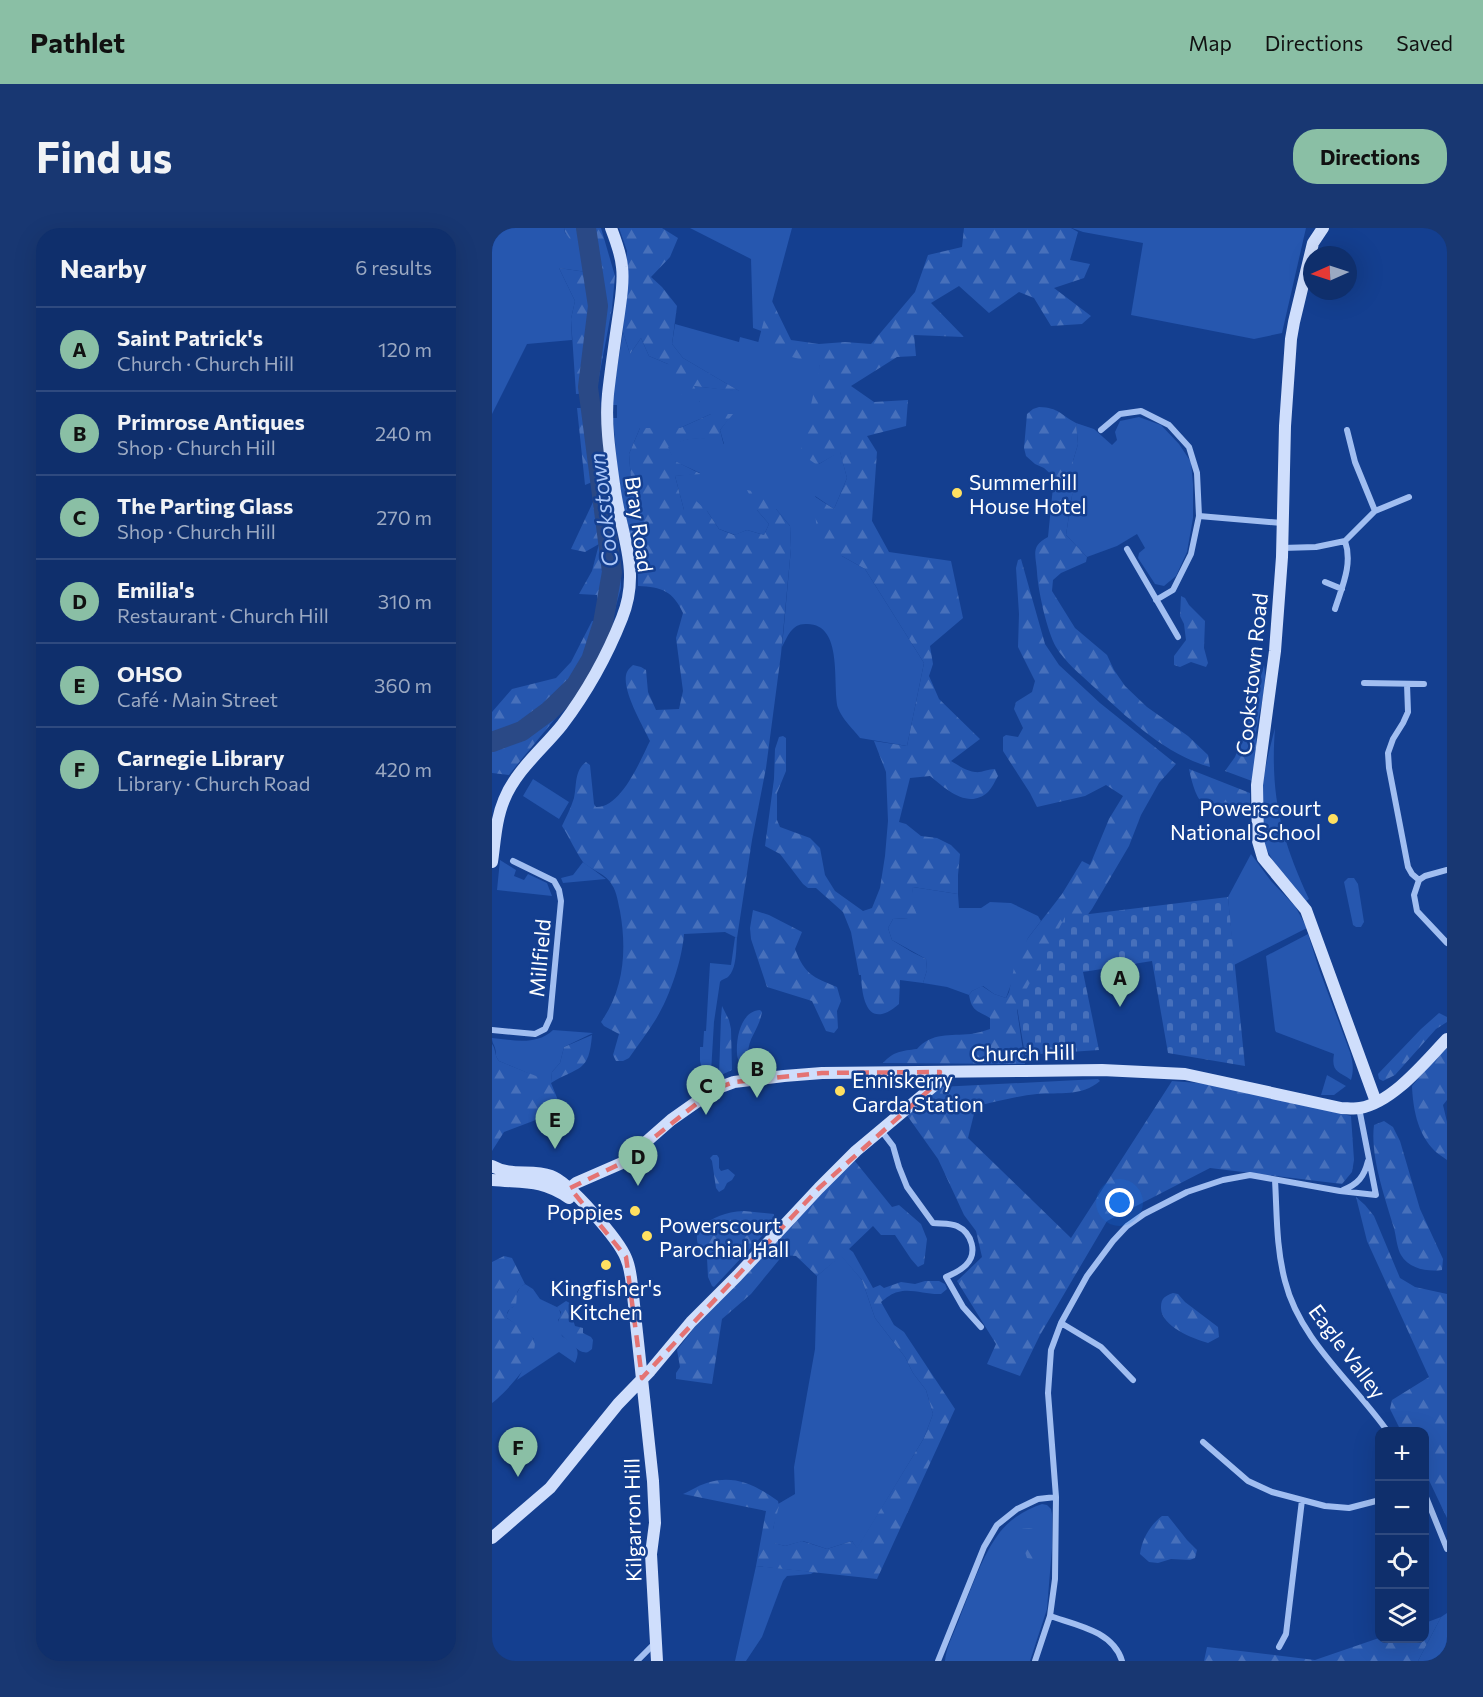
<!DOCTYPE html>
<html lang="en">
<head>
<meta charset="utf-8">
<style>
	body { margin:0; font-family:Commissioner,sans-serif; background:#183772; color:#f1f3f6 }
	.controls { position:absolute; right:18px; bottom:18px; display:grid; overflow:hidden; border-radius:12px; box-shadow:0 6px 24px #0002 }
	.controls button { width:54px; height:54px; display:grid; place-items:center; padding:0; border:0; border-bottom:2px solid #2f4a7f; background:#0f2f6c; color:#f1f3f6; font:30px sans-serif }
	.compass { position:absolute; left:811px; top:18px; width:54px; height:54px; border-radius:50%; background:#0f2f6c; box-shadow:0 6px 24px #0002; rotate:267deg }
	.you { position:absolute; left:628px; top:975px; width:21px; height:21px; margin:-15px; border:4px solid #fff; border-radius:50%; background:#1a73e8; box-shadow:0 0 0 9px #1a73e833 }
	.badge { display:grid; place-items:center; width:39px; height:39px; border-radius:50%; background:#8abfa5; color:#111; font-size:20px; font-weight:700 }
	.pin { position:absolute; translate:-50% -50px; filter:drop-shadow(0 2px 3px #0008) }
	.pin::after { content:''; position:absolute; top:32px; width:21px; height:18px; background:inherit; clip-path:polygon(0 0,100% 0,50% 100%) }
	.list { margin:0; padding:0; list-style:none }
	h2 { display:flex; justify-content:space-between; align-items:center; height:78px; margin:0; padding:0 24px; font-size:26px }
	h2 small { font-size:20px; font-weight:400; color:#9ba9c2 }
	.list li { display:grid; grid-template-columns:39px 1fr auto; gap:18px; align-items:center; box-sizing:border-box; height:84px; padding:0 24px; border-top:2px solid #2f4a7f }
	.list b { display:block; font-size:22px; white-space:nowrap }
	.list p { margin:0; font-size:20px; white-space:nowrap; color:#9ba9c2 }
	.list em { font-size:20px; font-style:normal; color:#9ba9c2 }
	.icon { flex:none; width:33px; height:33px; fill:none; stroke:currentColor; stroke-width:2; stroke-linecap:round; stroke-linejoin:round }
	.map { position:relative; flex:none; width:955px; height:1433px; overflow:hidden; border-radius:24px }
	header { display:flex; align-items:center; gap:36px; box-sizing:border-box; height:84px; padding:0 30px; background:#8abfa5; color:#111 }
	header strong { font-size:28px }
	nav { display:flex; gap:33px; margin-inline-start:auto; font-size:21px }
	.intro { display:flex; align-items:center; justify-content:space-between; box-sizing:border-box; height:144px; padding:0 36px }
	h1 { margin:0; font-size:42px }
	.button { padding:15px 27px; border-radius:24px; background:#8abfa5; color:#111; font-size:21px; font-weight:700 }
	main { display:flex; gap:36px; padding:0 36px }
	aside { flex:1; background:#0f2f6c; border-radius:24px; box-shadow:0 6px 24px #0002 }
	.map>svg:first-child { display:block }
	.grass { fill:#2657af }
	.forest { fill:url(#forest-firs) }
	.cemetery { fill:url(#cemetery-stones) }
	.lines { fill:none; stroke-linecap:round; stroke-linejoin:round }
	.river { stroke:#2a4986; stroke-width:20 }
	.street { stroke:#a1bef1; stroke-width:6 }
	.secondary { stroke:#cfdefc; stroke-width:12 }
	.marked { fill:none; stroke:#e47373; stroke-width:4.5; stroke-dasharray:12 8; stroke-linejoin:round }
	.poi-dot { fill:#ffe061; stroke:#143f90; stroke-width:2 }
	.labels { text-anchor:middle; dominant-baseline:central; stroke-width:5; stroke-linejoin:round; paint-order:stroke }
	.poi-label { font-size:21px; fill:#fff; stroke:#143f90; text-anchor:start }
	.street-label { font-size:21px; fill:#fff; stroke:#143f90 }
	.water-label { font-size:22px; font-style:italic; fill:#adc8f8; stroke:#143f90 }
</style>
</head>
<body>
<header>
<strong>Pathlet</strong>
<nav><a>Map</a><a>Directions</a><a>Saved</a></nav>
</header>
<div class="intro"><h1>Find us</h1><a class="button">Directions</a></div>
<main>
<aside>
<h2>Nearby<small>6 results</small></h2>
<ul class="list">
<li><span class="badge">A</span><div><b>Saint Patrick's</b><p>Church · Church Hill</p></div><em>120 m</em></li>
<li><span class="badge">B</span><div><b>Primrose Antiques</b><p>Shop · Church Hill</p></div><em>240 m</em></li>
<li><span class="badge">C</span><div><b>The Parting Glass</b><p>Shop · Church Hill</p></div><em>270 m</em></li>
<li><span class="badge">D</span><div><b>Emilia's</b><p>Restaurant · Church Hill</p></div><em>310 m</em></li>
<li><span class="badge">E</span><div><b>OHSO</b><p>Café · Main Street</p></div><em>360 m</em></li>
<li><span class="badge">F</span><div><b>Carnegie Library</b><p>Library · Church Road</p></div><em>420 m</em></li>
</ul>
</aside>
<div class="map">
<svg width="955" height="1433" viewBox="0 0 955 1433">
	<defs>
		<pattern id="forest-firs" width="22" height="20" patternUnits="userSpaceOnUse" patternTransform="scale(1.5)"><rect width="22" height="20" fill="#2657af"/><path d="M5 1l3.5 6h-7zM16 11l3.5 6h-7z" fill="#4770bb"/></pattern>
		<pattern id="cemetery-stones" width="16" height="16" patternUnits="userSpaceOnUse" patternTransform="scale(1.5)"><rect width="16" height="16" fill="#2657af"/><path d="M2 7V4a2 2 0 0 1 4 0v3zM10 15v-3a2 2 0 0 1 4 0v3z" fill="#4770bb"/></pattern>
	</defs>
	<rect width="100%" height="100%" fill="#143f90"/>
	<path class="grass" d="M0 0H72L73 5 101 23 94 44 67 40 83 73 79 91 80 112 35 116 0 186Z
		M198 0H300L272 104 261 100 259 31Z
		M580 0H814L790 105 762 111 639 87 651 15 591 4Z
		M183 96 247 114 248 109 328 131 327 236 348 223 355 250 342 281 323 268 350 328 373 341 432 435 415 518 368 510C361 501 350 491 346 480 340 457 352 396 315 396 300 395 296 408 290 419L299 320 298 298 284 281 265 282 277 296 272 307 255 302 243 307 227 301 215 283 192 282 183 248 208 245 182 233 175 218C193 210 214 206 232 216L228 202 240 186H219L188 200H148L137 226 139 252 127 261 121 190H125V177H121V165L131 104 138 126 149 110 157 128 176 136 208 174 201 158 247 163 191 130 180 116Z
		M647 189 669 197 687 216 699 234 701 256V290L695 324 684 348 672 358 663 356 646 330 647 325 653 320 645 306 625 318 595 329 574 307 581 261V233L586 216 584 195 602 201 620 217 625 212 623 204 628 193Z
		M772 437C776 458 767 484 764 505L760 500 755 499Z
		M783 500C778 567 789 611 817 671L814 673C801 657 784 641 775 622 760 587 774 535 783 500Z
		M41 551 77 574 67 591 31 568Z
		M759 626 779 653 803 678 815 700 742 737 736 669Z
		M8 632 24 642 22 648 32 652 36 646 55 655 60 668 5 662Z
		M91 634 114 651 71 655 69 650 81 647Z
		M856 650H862L866 656 872 694 869 699H864L861 697 852 654Z
		M421 659 466 666 467 680H489L498 674 519 675 546 688 549 693 536 710 514 770 502 766 491 758 480 763 477 767 455 759 431 755 435 742 434 731 400 712 396 700 401 691 416 690Z
		M816 706 827 741 858 824C861 834 862 842 859 852 846 843 839 844 842 826L784 804 783 802 774 728Z
		M243 709 245 710C244 721 245 741 236 749 233 751 230 751 228 754L222 794 219 845 213 854 208 833V819H211L212 803H214L218 735 239 737Z
		M61 802 101 805 72 819 68 835 60 844 59 855 7 833C2 826 5 827 3 820 2 816 0 815 0 810 21 812 44 818 61 802Z
		M835 847 854 858 842 867H829Z
		M349 1027 370 1052 383 1090 413 1129 421 1145 434 1162 441 1186 432 1210 365 1321 360 1313 335 1321 311 1313 293 1318 281 1315V1301L286 1276 303 1266 302 1239 323 1121 325 1048Z
		M33 1056 41 1061 48 1071 67 1080 69 1088 66 1092 70 1108C82 1117 90 1119 83 1135L67 1124 25 1152 30 1143 42 1111 15 1090V1086L18 1080 21 1079 24 1074 23 1069 28 1059Z
		M550 1276 555 1277 559 1281 560 1286V1320L555 1381 538 1433H453C454 1419 463 1403 468 1389 479 1362 490 1327 508 1304 518 1291 534 1281 550 1276Z
		M264 1338 322 1344 319 1346 295 1348 291 1353 270 1409 254 1433H243Z
		M955 1385V1433H926L949 1389Z"/>
	<path class="forest" d="M72 0H109L123 48 120 80 104 165 84 166 79 91 83 73 67 40 94 44 101 23 84 20 73 4Z
		M127 0H170L186 10 178 29 159 49 170 59 185 78 180 116 191 130 249 164 202 158 209 174 191 168 178 155 176 136 157 128 149 110 138 126 131 104 135 23Z
		M472 0H579L586 4 578 32 598 36 592 50 562 60 599 88 590 96 559 98 542 70 527 64 497 85 467 58 439 75 472 109 422 107 424 128 405 129 359 158 382 174 416 172 414 198 375 208 385 224 380 293 397 324 459 333 471 390 438 418 441 436 437 448 447 471 488 511 459 533C466 537 474 543 483 544 489 545 496 541 503 541L506 548C503 553 500 560 496 564 476 582 454 561 438 548L418 550 407 594 414 596 429 608 445 610 459 617 468 626 466 647V666L421 659 420 674 425 687 416 690 401 691 396 700 400 712 420 724 434 731 435 742 431 755 408 752 407 776C377 802 370 774 369 747H367L359 704 351 684 324 660H316L311 656 288 626 273 618 282 551 283 521 287 509 291 508 294 510V543L285 565V592L288 599 318 610 328 620 333 647 343 663 371 683 380 680 388 660 393 628 396 593 394 544 382 513 415 518 432 435 373 341 350 328 326 321 322 268 342 281 355 250 348 224 325 237 308 225 328 137 265 119 278 69 299 112 327 116 353 114 379 116 423 64 436 27 470 19Z
		M547 179C568 180 567 186 584 195L586 216 581 233V261L574 307 595 329 594 334 569 345 561 352 560 363 583 400 615 427 622 442 633 458 655 479 696 508 716 527 718 539C672 526 636 490 602 459 590 448 572 433 564 419 555 403 546 363 545 344 544 327 538 318 556 309L562 249 552 240 543 236 534 228 532 220 535 186 541 181Z
		M85 180H102L105 184 110 250 93 257Z
		M219 186H241L228 202 232 218C214 206 194 210 176 219L183 233 209 246 183 248 192 282 202 271 215 283 227 301 242 307 255 302 272 307 277 296 265 282 255 262 290 269 284 281 298 298 299 320 289 426 274 540 260 612 245 710 233 704 192 706C190 732 178 768 164 791 156 804 146 817 137 830L131 833H124L121 827 127 806 112 798 109 794C132 761 135 722 128 683 126 675 125 664 120 657 115 646 99 642 91 634 85 626 76 607 70 598 74 589 79 580 82 570 85 557 82 543 94 534L98 537 102 576 104 579C129 580 148 533 158 513 151 498 128 460 135 444 136 441 139 439 141 437L149 439 154 442 156 464 164 482 187 481 191 463 184 410 191 385C181 363 170 359 146 358V337L127 261 139 252 137 226 148 200H188Z
		M101 274 113 305 123 304 129 341V360L123 381 106 375 105 367 87 366 100 343 107 316 93 324 79 321Z
		M529 331 553 416 567 437 608 475 684 536 667 555 649 587 637 618 600 681 525 782 533 836 391 835C402 823 410 823 425 821 440 804 458 808 479 806 485 805 492 803 498 801V790C484 782 480 783 477 767L480 763 490 758 502 766 514 770 517 764 523 735 536 710 570 666 590 633 598 637 617 591 631 568 614 557 593 568 545 579 538 565 511 523V509L514 507 526 509 531 500 522 481 524 474 540 464 543 453 526 419 527 386 524 340 526 332Z
		M689 368 693 370 697 377 713 393 712 420 716 435 714 439 699 434 688 439 682 437V428L694 412 692 396 688 388Z
		M109 392 113 399C101 455 51 503 17 547L0 545V484L20 461 64 450 79 434 100 393Z
		M755 499 760 500 764 505 765 519 760 553 733 543 743 529Z
		M697 541 758 565V579L751 587C712 580 706 582 697 541Z
		M261 682 277 687 310 704 303 721C313 747 321 749 345 759L349 773 345 783 346 800 342 805 334 803 320 773 275 759 259 711 258 700Z
		M230 778 237 792 239 801 240 842 227 848 229 789Z
		M268 782 270 784C266 807 251 811 258 839H250C248 835 245 831 245 825 244 810 249 783 268 782Z
		M947 785 955 789V794L944 801 903 847 891 853 887 851 886 846 929 801Z
		M100 807C97 845 87 838 59 855L70 882 12 904 0 923V816C4 821 2 827 7 833L59 854 60 844 68 835 72 819Z
		M955 819V872L951 877 955 894V932C950 928 944 925 940 920 925 903 921 880 920 858L944 829Z
		M606 851 608 853C589 869 568 864 545 866 525 868 504 874 484 878L476 910 579 1010 680 853 720 856 859 888 862 932 860 944 850 956 718 940 615 993 548 1107 528 1148 495 1136 504 1116 465 1053 490 1029 484 1003 472 987 446 931 414 886 447 859Z
		M892 893 901 899 908 913 928 981 951 1031 950 1042C936 1044 917 1041 909 1027 905 1020 904 1008 902 1000 893 970 878 928 882 897Z
		M221 927H225L227 930V940L229 943 236 941 243 947 240 952 235 955 232 961 227 964 224 960 220 933 218 930Z
		M362 932 400 979 407 977 429 996 435 1011 432 1036 426 1039 419 1031 403 1007H389L381 998 357 1021 361 1024 381 1060 388 1057 392 1060 409 1054 423 1056 433 1053H447L453 1056 455 1061 449 1066C435 1067 419 1060 406 1064 400 1065 394 1070 389 1074L402 1097 412 1104 463 1181 385 1351 264 1338 274 1283 191 1266C200 1262 209 1256 218 1254 244 1247 265 1258 286 1273L287 1278 281 1301 282 1315 293 1318 310 1313 335 1321 360 1313 365 1320 432 1210 441 1186 434 1162 421 1145 413 1129 383 1090 370 1052 349 1028 325 1048 304 1028 291 1027 259 1066 230 1091 220 1156 184 1151V1145L188 1139 185 1122 215 1083Z
		M864 969 873 977 882 988 908 1050 923 1059 955 1066V1290L933 1244 932 1204 909 1203 898 1181 900 1172 937 1149 875 1013Z
		M252 983 282 986V995L222 1059 220 1058 216 1049 215 1030C206 1020 203 1014 206 1000 223 989 232 984 252 983Z
		M12 1028 20 1030 33 1056C22 1063 26 1067 24 1077 18 1081 14 1082 15 1090 22 1095 36 1103 41 1110 52 1125 11 1167 0 1175V1034Z
		M681 1065 686 1066 693 1074 726 1099 727 1109 716 1115C701 1111 668 1098 669 1079 669 1070 673 1068 681 1065Z
		M74 1073C86 1078 79 1088 83 1098L91 1100V1105L99 1109 101 1112 100 1121C96 1124 96 1125 91 1124 87 1124 68 1107 66 1102 64 1095 68 1091 69 1084L65 1079Z
		M670 1288H676L695 1312 705 1322 703 1330 698 1332 679 1331 666 1335 657 1334 648 1326C650 1311 658 1297 670 1288Z
		M537 1300 542 1301 545 1305V1327L542 1332 535 1330 531 1318 526 1315 522 1305 527 1301Z
		M949 1389 926 1433H712L715 1419 823 1432 887 1410H932L933 1395Z"/>
	<path class="cemetery" d="M736 669 753 838 676 825 660 733 591 744 607 822 533 827 525 779 573 689Z"/>
	<g class="lines">
		<path class="river" d="M0 514 30 503 57 483 84 457 99 432 111 395 120 344 96 159 106 78 94 0"/>
		<path class="street" d="M609 202 628 186 649 183 677 197 697 219 705 245 707 288 790 295
			M855 202 863 234 883 283
			M790 320 824 319 853 313 883 283 917 269
			M635 321 686 409
			M833 354 850 361
			M664 372 681 362 699 326 707 288
			M843 381C850 359 861 336 853 313
			M872 455 932 456
			M915 456 916 484 911 495 901 511 896 525 897 540 916 639 920 646 927 652
			M955 642 933 648 927 652 922 667 925 683 955 715
			M0 802 43 806 53 801 58 790 69 673 67 662 62 653 21 633
			M388 901 401 918 407 939 415 959 441 995C449 996 458 995 465 998 480 1005 486 1025 474 1037 468 1043 461 1046 454 1049L471 1079 489 1099
			M783 952C785 986 784 1019 793 1053 808 1113 861 1154 896 1204
			M851 962C866 956 872 949 876 933
			M569 1095 609 1119 641 1152
			M711 1214 756 1253 780 1264 833 1278 857 1280 888 1272
			M932 1264 955 1321
			M558 1388C584 1397 621 1403 630 1433
			M787 1419 794 1406 810 1272
			M145 1433 160 1418 164 1415
			M446 1433 492 1319 505 1297 525 1281 546 1271 564 1269
			M543 1433 558 1388 563 1351 564 1269 556 1165 559 1122 569 1095 595 1048 621 1013 635 998 652 986 695 964 731 952 758 947 848 963 884 967 867 880"/>
		<path class="secondary" d="M831 0 821 15 802 94 799 111 793 198 790 329 783 423 765 557 766 613 771 630 814 682 884 874
			M0 634C3 613 4 591 12 572 24 542 51 521 70 497 95 464 115 428 130 390 150 341 127 303 122 256 118 227 113 195 116 166 119 139 123 112 127 85 129 70 132 54 130 39 129 26 124 13 119 0
			M0 938C19 949 39 941 59 948 77 954 127 1012 134 1030 138 1039 139 1048 140 1058L161 1253 163 1295 159 1326 165 1433
			M0 952C32 955 49 951 77 970
			M71 966 84 955 130 935 179 892 223 861 242 854 292 848 330 845 533 843 610 842 693 846 849 880C855 880 862 881 868 880 901 874 932 835 955 811
			M0 1310 58 1260 126 1176 158 1143 199 1094 245 1048 327 960 364 923 444 856 448 844"/>
	</g>
	<path class="marked" d="M448 844 444 856 327 960 150 1150 134 1029 78 960 130 935 223 861 242 854 330 845Z"/>
	<g class="poi-dot">
		<circle cx="465" cy="265" r="6"/>
		<circle cx="841" cy="591" r="6"/>
		<circle cx="348" cy="863" r="6"/>
		<circle cx="143" cy="983" r="6"/>
		<circle cx="155" cy="1008" r="6"/>
		<circle cx="114" cy="1037" r="6"/>
	</g>
	<g class="labels">
		<g class="poi-label">
			<text x="477" y="253">Summerhill<tspan x="477" dy="24">House Hotel</tspan></text>
			<text x="829" y="579" text-anchor="end">Powerscourt<tspan x="829" dy="24">National School</tspan></text>
			<text x="360" y="851">Enniskerry<tspan x="360" dy="24">Garda Station</tspan></text>
			<text x="131" y="983" text-anchor="end">Poppies</text>
			<text x="167" y="996">Powerscourt<tspan x="167" dy="24">Parochial Hall</tspan></text>
			<text x="114" y="1059" text-anchor="middle">Kingfisher's<tspan x="114" dy="24">Kitchen</tspan></text>
		</g>
		<g class="street-label">
			<text transform="translate(148 296) rotate(82)">Bray Road</text>
			<text transform="translate(759 446) rotate(-84)">Cookstown Road</text>
			<text transform="translate(47 730) rotate(-85)">Millfield</text>
			<text transform="translate(531 824) rotate(-1)">Church Hill</text>
			<text transform="translate(856 1123) rotate(53)">Eagle Valley</text>
			<text transform="translate(140 1292) rotate(-91)">Kilgarron Hill</text>
		</g>
		<g class="water-label">
			<text transform="translate(111 282) rotate(-97)">Cookstown</text>
		</g>
	</g>
</svg>
<div class="controls">
<button>+</button>
<button>−</button>
<button><svg class="icon" aria-label="locate" viewBox="0 0 24 24"><circle cx="12" cy="12" r="6"/><path d="M12 2v4M12 18v4M2 12h4M18 12h4"/></svg></button>
<button><svg class="icon" aria-label="layers" viewBox="0 0 24 24"><path d="M12 4l9 5-9 5-9-5zM3 14l9 5 9-5"/></svg></button>
</div>
<svg class="compass" viewBox="-18 -18 36 36"><path d="M0-13l5 13h-10z" fill="#e53935"/><path d="M0 13l5-13h-10z" fill="#9ba9c2"/></svg>
<div class="you"></div>
<div class="pin badge" style="left:628px;top:779px">A</div>
<div class="pin badge" style="left:265px;top:870px">B</div>
<div class="pin badge" style="left:214px;top:887px">C</div>
<div class="pin badge" style="left:146px;top:958px">D</div>
<div class="pin badge" style="left:63px;top:921px">E</div>
<div class="pin badge" style="left:26px;top:1249px">F</div>
</div>
</main>
</body>
</html>
